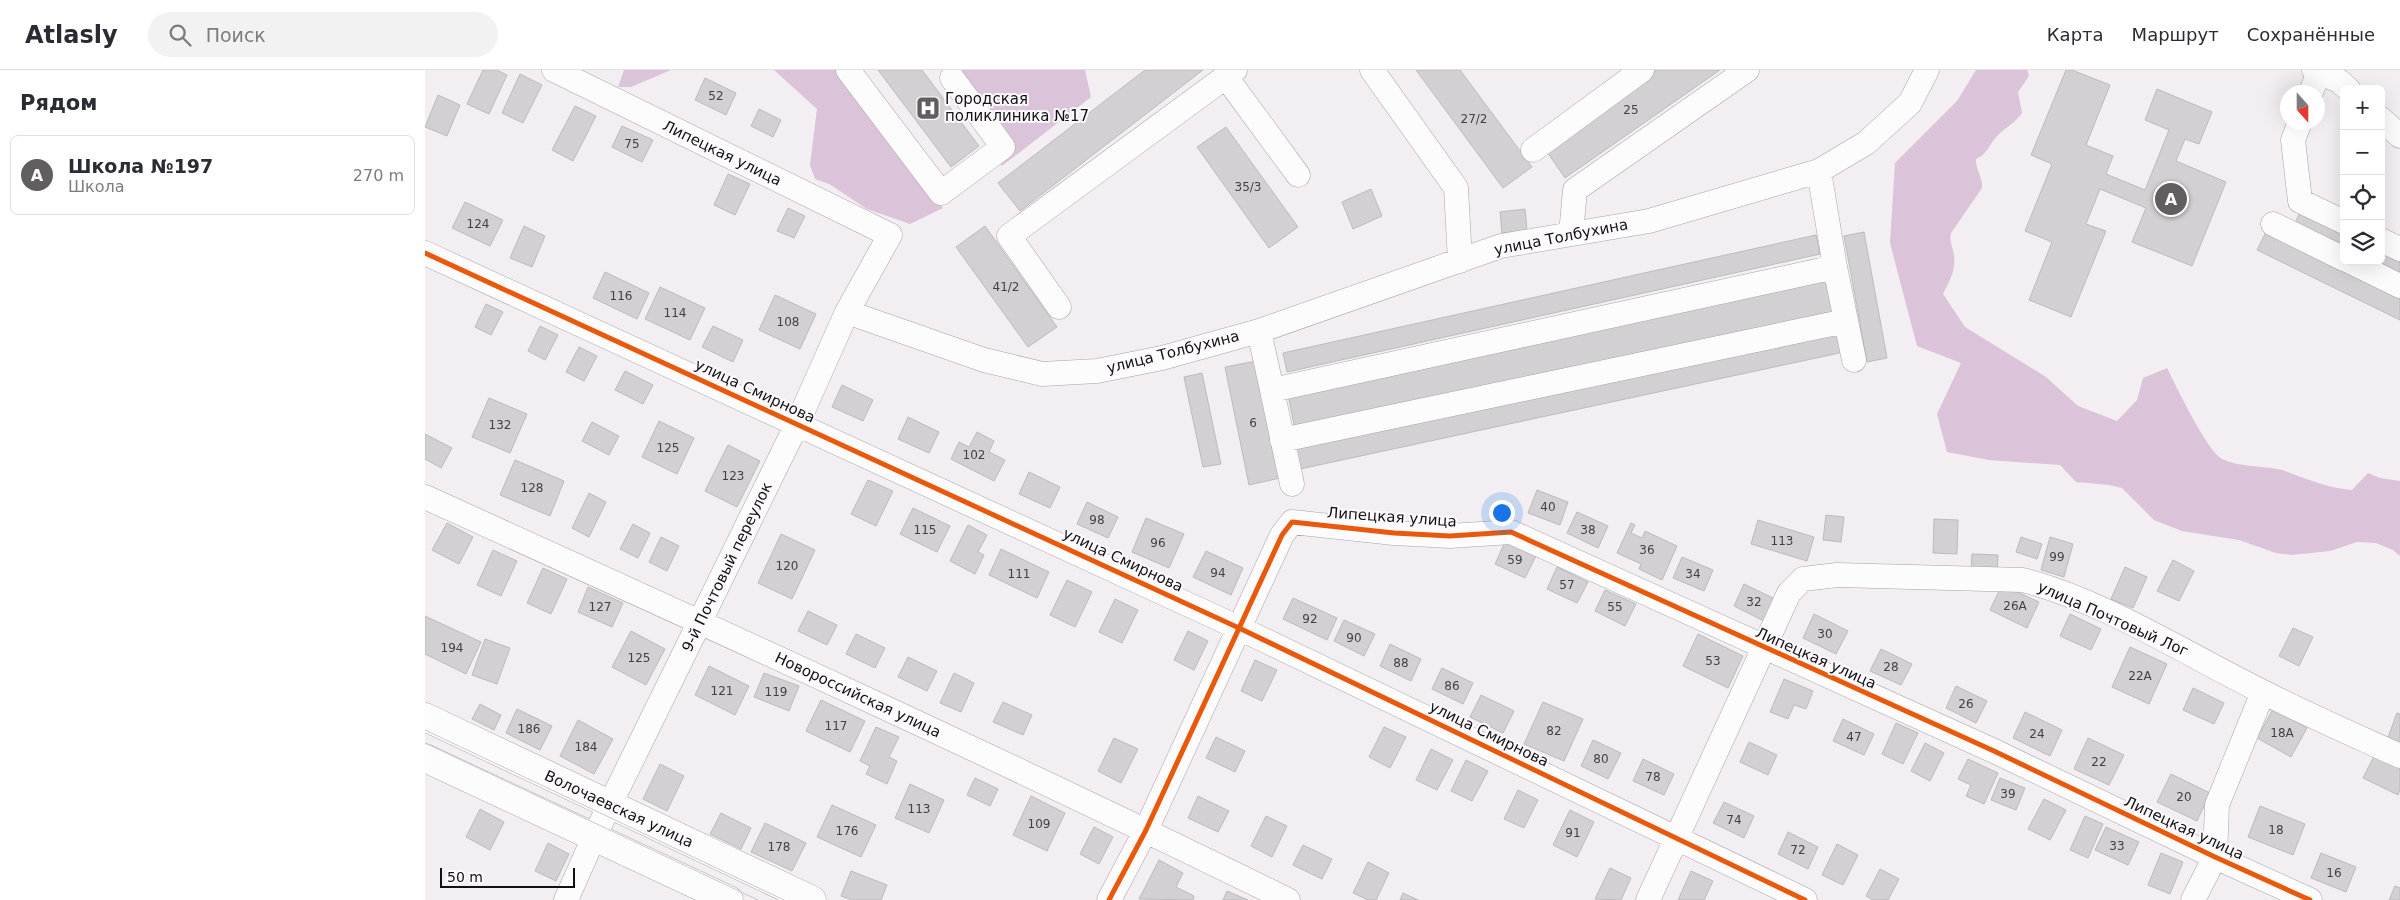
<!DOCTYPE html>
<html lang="ru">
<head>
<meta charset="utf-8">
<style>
	body { margin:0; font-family:"DejaVu Sans",sans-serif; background:#f2f2f3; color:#2b2b33 }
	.controls { position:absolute; right:15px; top:15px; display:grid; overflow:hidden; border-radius:8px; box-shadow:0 5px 20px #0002 }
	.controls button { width:45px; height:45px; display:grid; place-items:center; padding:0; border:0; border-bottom:1px solid #e1e1e2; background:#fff; color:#2b2b33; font:25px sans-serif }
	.compass { position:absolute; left:1855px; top:15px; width:45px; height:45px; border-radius:50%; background:#fff; box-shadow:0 5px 20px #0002; rotate:159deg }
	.scale { position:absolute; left:15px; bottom:12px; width:135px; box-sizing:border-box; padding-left:5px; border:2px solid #131012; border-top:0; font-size:14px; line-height:18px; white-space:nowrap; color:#131012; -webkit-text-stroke:4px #fefbfe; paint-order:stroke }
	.you { position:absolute; left:1076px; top:442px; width:18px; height:18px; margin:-12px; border:4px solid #fff; border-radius:50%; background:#1a73e8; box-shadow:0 0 0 8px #1a73e833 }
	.badge { display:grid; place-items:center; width:32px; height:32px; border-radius:50%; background:#615e60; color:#fff; font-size:16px; font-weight:700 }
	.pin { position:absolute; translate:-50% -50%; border:2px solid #fff; box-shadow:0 1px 5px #0006 }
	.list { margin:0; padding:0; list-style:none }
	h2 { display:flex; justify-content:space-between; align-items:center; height:65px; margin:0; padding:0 20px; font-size:21px }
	h2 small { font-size:16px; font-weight:400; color:#7c7c81 }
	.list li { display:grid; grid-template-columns:32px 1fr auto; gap:15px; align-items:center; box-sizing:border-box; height:80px; margin:0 10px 10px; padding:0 10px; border:1px solid #e1e1e2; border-radius:8px }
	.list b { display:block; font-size:19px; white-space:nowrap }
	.list p { margin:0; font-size:16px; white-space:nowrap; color:#7c7c81 }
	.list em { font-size:16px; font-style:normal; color:#7c7c81 }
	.icon { flex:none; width:28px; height:28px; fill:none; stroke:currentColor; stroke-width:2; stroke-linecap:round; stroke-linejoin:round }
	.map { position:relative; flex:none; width:1975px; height:830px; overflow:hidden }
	header { display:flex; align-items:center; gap:30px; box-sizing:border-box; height:70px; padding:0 25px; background:#fff; border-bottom:1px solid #e1e1e2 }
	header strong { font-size:24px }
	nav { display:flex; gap:28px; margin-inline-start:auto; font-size:18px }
	.search { width:350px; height:45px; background:#f2f2f3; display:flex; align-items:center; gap:12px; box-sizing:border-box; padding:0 18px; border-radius:28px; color:#7c7c81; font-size:19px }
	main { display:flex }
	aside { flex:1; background:#fff }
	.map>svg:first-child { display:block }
	.forest { fill:#dbc3d9 }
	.building { fill:#d3d0d3; stroke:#bdbabd }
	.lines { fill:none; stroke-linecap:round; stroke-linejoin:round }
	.minor-casing { stroke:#a7a3a6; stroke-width:25 }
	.major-casing { stroke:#a7a3a6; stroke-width:29 }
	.minor { stroke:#fdfcfd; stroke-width:24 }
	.major { stroke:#fdfcfd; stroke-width:28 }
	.tram { stroke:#cac9ca; stroke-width:1 }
	.cycleway-casing { stroke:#fefbfe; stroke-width:8 }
	.cycleway { stroke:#e8590c; stroke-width:5 }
	.labels { text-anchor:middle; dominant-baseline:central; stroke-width:4; stroke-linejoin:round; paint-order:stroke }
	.number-label { font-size:12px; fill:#434042 }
	.poi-label { font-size:15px; fill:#131012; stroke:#fefbfe; text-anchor:start }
	.street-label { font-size:15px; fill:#131012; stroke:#fefbfe }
</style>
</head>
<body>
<header>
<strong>Atlasly</strong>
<div class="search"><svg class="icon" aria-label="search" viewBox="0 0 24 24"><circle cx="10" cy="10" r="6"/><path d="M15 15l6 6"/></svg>Поиск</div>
<nav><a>Карта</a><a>Маршрут</a><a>Сохранённые</a></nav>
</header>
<main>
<aside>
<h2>Рядом<small></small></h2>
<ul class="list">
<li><span class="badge">A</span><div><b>Школа №197</b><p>Школа</p></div><em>270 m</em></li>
</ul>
</aside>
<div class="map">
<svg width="1975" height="830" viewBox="0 0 1975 830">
	<rect width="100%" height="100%" fill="#f2eef2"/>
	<path class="forest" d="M199 0H246L206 17H193Z
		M349 0H413L518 138 485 154 442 139 404 114 390 109 385 95 392 39Z
		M536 0H660L666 27 577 96 535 35Z
		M1551 0H1602L1604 6 1593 22 1597 43C1590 53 1581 57 1573 65 1564 74 1563 84 1551 89 1550 99 1558 107 1557 118L1526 163C1524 172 1528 177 1529 186 1531 200 1524 212 1518 224L1540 257 1621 307 1653 336 1692 351 1712 330 1718 308 1742 298C1751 316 1782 381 1797 389 1815 398 1838 395 1857 400 1880 408 1902 418 1927 420L1943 403 1955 408 1975 411V486L1968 480 1951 473 1932 472 1905 481 1866 485 1851 483 1814 470 1757 461 1729 450 1697 418 1684 415 1651 412 1635 395 1564 390 1522 382 1512 344 1536 293 1492 276 1465 173 1470 93 1532 31Z"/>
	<path class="building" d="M58 0H72L82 5 64 44 42 34Z
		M453 0H497L554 76 526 97Z
		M720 0H778L595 141 573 113Z
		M991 0H1035L1107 97 1078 118Z
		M1230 0H1295L1140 108 1120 79Z
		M1641 0H1647L1685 15 1661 75 1688 86 1681 104 1720 120 1744 60 1720 50 1732 19 1787 42 1774 74 1760 69 1751 91 1801 112 1767 196 1707 172 1721 138 1675 119 1661 154 1681 161 1646 247 1604 230 1627 172 1600 161 1627 94 1606 85Z
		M95 4 117 15 98 53 77 43Z
		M280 8 311 23 301 45 270 30Z
		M13 25 35 35 22 66 0 57Z
		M150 36 171 46 148 91 127 80Z
		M334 39 356 50 348 67 326 56Z
		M197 56 228 70 217 92 187 77Z
		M801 57 873 157 844 178 772 77Z
		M303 104 325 114 310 145 289 135Z
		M946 119 957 146 928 159 917 132Z
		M40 132 78 150 65 176 27 158Z
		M1878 136 1919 156V177L1870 153Z
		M363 138 380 146 369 168 352 161Z
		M1100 139 1102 160 1077 163 1075 142Z
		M99 156 120 166 107 197 85 188Z
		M560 156 632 257 603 277 531 177Z
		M1439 162 1462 288 1442 292 1419 166Z
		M1841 162 1975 228V250L1832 180Z
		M1391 165 1395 184 862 302 858 283Z
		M1956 175 1975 184V205L1947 191H1956Z
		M180 202 224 223 212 249 168 228Z
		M1403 208 1410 241 870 359 863 325Z
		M235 217 280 238 265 270 220 249Z
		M350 225 391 244 375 279 334 260Z
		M61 234 78 242 66 265 50 257Z
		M115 256 133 265 120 290 103 281Z
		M288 256 318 270 308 292 277 277Z
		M1415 261 1419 282 875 399 870 379Z
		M154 277 172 286 159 311 141 302Z
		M831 291 855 408 824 415 800 297Z
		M200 301 228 315 218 334 190 320Z
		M777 303 796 394 778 397 759 307Z
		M417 315 448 330 438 351 407 337Z
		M64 328 102 344 85 383 47 367Z
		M483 347 514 362 504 383 473 369Z
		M234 351 269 368 252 404 217 387Z
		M167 352 194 366 184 385 157 371Z
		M552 362 569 371 564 382 580 390 569 411 526 389 534 372 544 377Z
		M0 364 27 378 16 398 0 389Z
		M303 375 335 391 312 437 280 421Z
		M90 390 139 411 125 446 75 425Z
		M604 402 635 417 625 438 594 424Z
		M443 410 468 421 451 456 426 444Z
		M1112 420 1143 432 1135 455 1103 443Z
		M164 423 181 432 164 467 147 458Z
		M662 432 693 447 683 468 652 454Z
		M488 438 525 456 512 482 475 464Z
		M1152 442 1183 456 1173 478 1142 463Z
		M1401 445 1419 447 1416 472 1398 470Z
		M721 448 759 464 744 498 707 482Z
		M1509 449 1533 450 1532 484 1508 483Z
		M1333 450 1389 467 1382 491 1326 474Z
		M22 453 48 467 34 494 7 480Z
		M1206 453 1210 455 1206 463 1217 468 1220 461 1252 476 1237 510 1214 499 1216 494 1192 483Z
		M208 454 225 463 213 488 195 479Z
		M543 455 562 465 553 482 559 485 550 504 525 491Z
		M356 464 390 480 367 529 333 513Z
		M236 467 254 476 242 501 224 492Z
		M1596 467 1617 474 1612 489 1591 482Z
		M1625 467 1648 474 1639 507 1616 500Z
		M1080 472 1111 486 1100 508 1070 494Z
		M576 479 624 502 612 528 564 505Z
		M68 480 92 491 76 526 52 515Z
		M781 481 818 498 806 525 768 507Z
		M1547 484 1573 485 1572 503 1546 502Z
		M1257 487 1288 500 1279 521 1248 508Z
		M1748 490 1769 501 1754 531 1732 521Z
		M1132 497 1163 512 1152 533 1122 519Z
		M1700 497 1722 507 1708 538 1686 529Z
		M118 498 142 509 126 544 102 533Z
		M642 510 667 522 650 557 625 545Z
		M1319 514 1350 529 1339 551 1309 536Z
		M1577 515 1614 532 1602 558 1565 540Z
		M163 517 198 533 187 557 153 542Z
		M1180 520 1211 534 1200 556 1170 541Z
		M868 528 912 548 902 570 858 549Z
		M690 529 713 540 697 573 674 562Z
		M383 541 412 555 402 575 373 561Z
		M1389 544 1423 561 1411 584 1378 568Z
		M1645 544 1676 559 1666 580 1635 566Z
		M0 546 56 572 41 604 0 584Z
		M919 550 950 564 939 586 909 571Z
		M1868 558 1888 567 1874 596 1854 586Z
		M206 561 240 579 221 615 187 597Z
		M763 561 783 571 769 600 749 590Z
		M431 564 460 578 450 598 421 584Z
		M1273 564 1318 586 1303 618 1258 596Z
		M60 569 85 578 72 614 47 605Z
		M965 574 996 589 986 611 955 596Z
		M1705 577 1742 594 1724 634 1687 617Z
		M1456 579 1487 594 1476 615 1445 601Z
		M483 587 512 601 502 621 473 607Z
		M830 590 852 600 837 631 816 621Z
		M284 596 324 616 310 645 270 625Z
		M1017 598 1048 613 1038 634 1007 619Z
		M339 603 374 616 364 641 329 627Z
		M529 603 549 613 536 642 515 633Z
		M1359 609 1388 621 1381 639 1369 635 1363 649 1345 642Z
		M1531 616 1562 631 1551 653 1521 638Z
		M1768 618 1799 633 1789 654 1758 640Z
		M1056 625 1089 641 1078 663 1045 647Z
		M396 630 440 651 425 682 381 661Z
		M578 632 607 645 598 665 568 652Z
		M1118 632 1158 649 1139 691 1099 674Z
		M55 634 76 645 69 660 47 649Z
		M92 639 127 656 115 680 81 663Z
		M1848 639 1882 658 1866 687 1832 668Z
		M1600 642 1637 660 1625 686 1588 668Z
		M1972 643 1975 644V675L1962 670Z
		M1418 649 1449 664 1439 685 1408 671Z
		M153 650 188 669 169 704 135 686Z
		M1471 653 1493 663 1478 694 1457 684Z
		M451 657 474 667 464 687 472 691 462 714 441 704 445 696 435 691Z
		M959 657 981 667 965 698 944 687Z
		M791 667 820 681 810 702 781 688Z
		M689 668 713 679 696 713 673 701Z
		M1663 668 1699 685 1684 715 1649 699Z
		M1168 670 1196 683 1183 709 1156 696Z
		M1324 672 1352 685 1343 705 1315 692Z
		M1500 673 1519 683 1505 711 1486 701Z
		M1006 679 1028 690 1012 720 991 710Z
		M1950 684 1975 696V720L1973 725 1938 708Z
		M1218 689 1249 704 1239 725 1208 711Z
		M1543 689 1573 703 1559 734 1541 726 1546 715 1533 709Z
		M1041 690 1063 701 1047 731 1026 721Z
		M235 694 259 706 242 741 218 729Z
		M1746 704 1785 723 1772 751 1732 732Z
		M550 708 573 719 565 736 542 725Z
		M1575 708 1600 718 1591 740 1566 730Z
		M485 714 519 730 504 763 470 748Z
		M1093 720 1113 730 1099 758 1079 749Z
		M606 726 640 743 622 781 588 765Z
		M773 726 804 741 793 762 763 748Z
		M1619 729 1641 740 1625 770 1603 759Z
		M1299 732 1329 746 1319 768 1288 753Z
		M407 735 451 755 436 787 392 767Z
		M1835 736 1880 754 1868 785 1823 767Z
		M55 739 79 752 65 780 41 767Z
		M1145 740 1169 752 1152 787 1128 775Z
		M296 743 326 758 316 779 285 764Z
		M841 746 862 756 847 787 826 776Z
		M1660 746 1678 754 1663 788 1645 780Z
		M340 753 381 773 367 801 326 782Z
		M669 757 688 767 674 794 655 784Z
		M1681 757 1714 772 1703 795 1670 780Z
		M1363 762 1393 777 1383 799 1353 784Z
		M123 773 144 784 131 811 110 801Z
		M1412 774 1433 785 1418 815 1397 805Z
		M878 775 907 789 897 809 868 795Z
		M1736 783 1758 792 1745 824 1723 815Z
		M1896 783 1931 797 1921 822 1886 808Z
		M734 790 758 803 751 817 769 826 768 830 714 829Z
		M943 792 964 803 951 830H943L928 823Z
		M1185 798 1206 808 1196 830 1170 829Z
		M1455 799 1474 809 1463 830H1448L1441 826Z
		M426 801 462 815 456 830H427L416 826Z
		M1266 801 1288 811 1279 830H1253Z
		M1970 816 1975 818V830H1964Z
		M802 821 823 830H798Z
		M978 823 993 830H975Z"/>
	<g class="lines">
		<g class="minor-casing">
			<path id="minor" d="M129 0 465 165 422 242 372 354 169 767 141 830
				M423 0 516 123 578 77 527 8
				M947 0 1031 118 1035 191
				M1889 0 1914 11 1923 19
				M801 7 873 105
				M1886 22 1894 2
				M1956 49 1975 66
				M1875 52 1868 70 1875 131 1919 152
				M1108 80 1217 0
				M1848 154 1919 189
				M1146 164 1150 120 1322 0
				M1956 170 1975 179
				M0 183 814 558 1380 830
				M1924 191 1975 216
				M1410 197 1429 290
				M634 237 584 166 810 0
				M422 242 559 290 617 304 672 301 737 288 834 261 1076 176 1224 151 1394 101 1441 73 1485 33 1502 0
				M834 261 847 320 1410 197 1394 101
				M847 320 867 414
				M857 370 1421 251
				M0 427C289 558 578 690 863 830
				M684 830 721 760 857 465 867 452 969 463 1025 466 1086 462 1569 681 1790 787 1885 830
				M1223 830 1364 523 1378 509 1412 505 1598 510C1681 532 1761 584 1838 622 1883 645 1929 665 1975 686
				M1768 830 1790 787 1792 735 1838 622"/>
		</g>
		<g class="major-casing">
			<path id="major" d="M0 647 387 830
				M0 688 304 830"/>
		</g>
		<use href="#minor" class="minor"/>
		<use href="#major" class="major"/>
		<path class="tram" d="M0 660 359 830
			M0 673 333 830"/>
		<g class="cycleway-casing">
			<path id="cycleway" d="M0 183 814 558 1380 830
				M684 830 721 760 857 465 867 452 969 463 1025 466 1086 462 1569 681 1790 787 1885 830"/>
		</g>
		<use href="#cycleway" class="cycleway"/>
	</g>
	<defs>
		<g id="hospital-square" transform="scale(1.25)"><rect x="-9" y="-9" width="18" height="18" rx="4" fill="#615e60" stroke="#fefbfe"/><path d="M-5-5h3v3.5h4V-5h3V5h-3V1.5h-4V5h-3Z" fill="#fff"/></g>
	</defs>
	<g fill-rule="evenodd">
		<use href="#hospital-square" x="503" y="38"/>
	</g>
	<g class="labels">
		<g class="number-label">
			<text x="291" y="26">52</text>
			<text x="1206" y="40">25</text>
			<text x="1049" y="49">27/2</text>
			<text x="207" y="74">75</text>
			<text x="823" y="117">35/3</text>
			<text x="53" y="154">124</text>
			<text x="581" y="217">41/2</text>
			<text x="196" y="226">116</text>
			<text x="250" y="243">114</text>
			<text x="363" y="252">108</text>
			<text x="828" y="353">6</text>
			<text x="75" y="355">132</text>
			<text x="243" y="378">125</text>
			<text x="549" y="385">102</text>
			<text x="308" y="406">123</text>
			<text x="107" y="418">128</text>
			<text x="1123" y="437">40</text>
			<text x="672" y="450">98</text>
			<text x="500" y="460">115</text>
			<text x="1163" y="460">38</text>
			<text x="1357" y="471">113</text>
			<text x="733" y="473">96</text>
			<text x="1222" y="480">36</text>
			<text x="1632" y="487">99</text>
			<text x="1090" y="490">59</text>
			<text x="362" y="496">120</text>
			<text x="793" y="503">94</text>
			<text x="594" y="504">111</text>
			<text x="1268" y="504">34</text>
			<text x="1142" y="515">57</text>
			<text x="1329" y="532">32</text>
			<text x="1590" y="536">26А</text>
			<text x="175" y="537">127</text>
			<text x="1190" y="537">55</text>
			<text x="885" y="549">92</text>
			<text x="1400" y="564">30</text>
			<text x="929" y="568">90</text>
			<text x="27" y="578">194</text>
			<text x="214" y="588">125</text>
			<text x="1288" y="591">53</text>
			<text x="976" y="593">88</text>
			<text x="1466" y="597">28</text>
			<text x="1715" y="606">22А</text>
			<text x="1027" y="616">86</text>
			<text x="297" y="621">121</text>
			<text x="351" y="622">119</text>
			<text x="1541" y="634">26</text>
			<text x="411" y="656">117</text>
			<text x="104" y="659">186</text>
			<text x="1129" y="661">82</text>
			<text x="1857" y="663">18А</text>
			<text x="1612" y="664">24</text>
			<text x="1429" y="667">47</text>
			<text x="161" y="677">184</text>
			<text x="1176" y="689">80</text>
			<text x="1674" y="692">22</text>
			<text x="1228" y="707">78</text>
			<text x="1583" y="724">39</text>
			<text x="1759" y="727">20</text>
			<text x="494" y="739">113</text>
			<text x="1309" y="750">74</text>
			<text x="614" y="754">109</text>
			<text x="1851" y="760">18</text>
			<text x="422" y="761">176</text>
			<text x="1148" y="763">91</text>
			<text x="1692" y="776">33</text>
			<text x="354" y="777">178</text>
			<text x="1373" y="780">72</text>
			<text x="1909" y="803">16</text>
		</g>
		<g class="poi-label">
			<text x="520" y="29">Городская<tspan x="520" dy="17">поликлиника №17</tspan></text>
		</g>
		<g class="street-label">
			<text transform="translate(297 83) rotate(26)">Липецкая улица</text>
			<text transform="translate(1136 167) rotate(-11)">улица Толбухина</text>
			<text transform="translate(748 282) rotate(-14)">улица Толбухина</text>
			<text transform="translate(330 321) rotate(25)">улица Смирнова</text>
			<text transform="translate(967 447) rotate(4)">Липецкая улица</text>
			<text transform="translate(698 490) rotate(25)">улица Смирнова</text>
			<text transform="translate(302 497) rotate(-64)">9-й Почтовый переулок</text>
			<text transform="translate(1688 549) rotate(24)">улица Почтовый Лог</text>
			<text transform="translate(1391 588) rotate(24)">Липецкая улица</text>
			<text transform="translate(433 625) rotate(25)">Новороссийская улица</text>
			<text transform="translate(1064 664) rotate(26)">улица Смирнова</text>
			<text transform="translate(194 739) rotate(25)">Волочаевская улица</text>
			<text transform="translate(1759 758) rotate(25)">Липецкая улица</text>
		</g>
	</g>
</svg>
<div class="controls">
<button>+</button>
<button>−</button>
<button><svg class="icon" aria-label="locate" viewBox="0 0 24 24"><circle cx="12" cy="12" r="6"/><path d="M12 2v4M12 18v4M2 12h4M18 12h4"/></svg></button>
<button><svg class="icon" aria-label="layers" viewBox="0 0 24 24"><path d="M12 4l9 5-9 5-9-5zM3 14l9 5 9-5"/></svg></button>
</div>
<svg class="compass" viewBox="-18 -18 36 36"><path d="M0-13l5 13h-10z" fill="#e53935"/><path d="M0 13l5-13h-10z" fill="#7c7c81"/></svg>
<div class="scale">50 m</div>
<div class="you"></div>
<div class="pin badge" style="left:1746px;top:129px">A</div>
</div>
</main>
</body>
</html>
